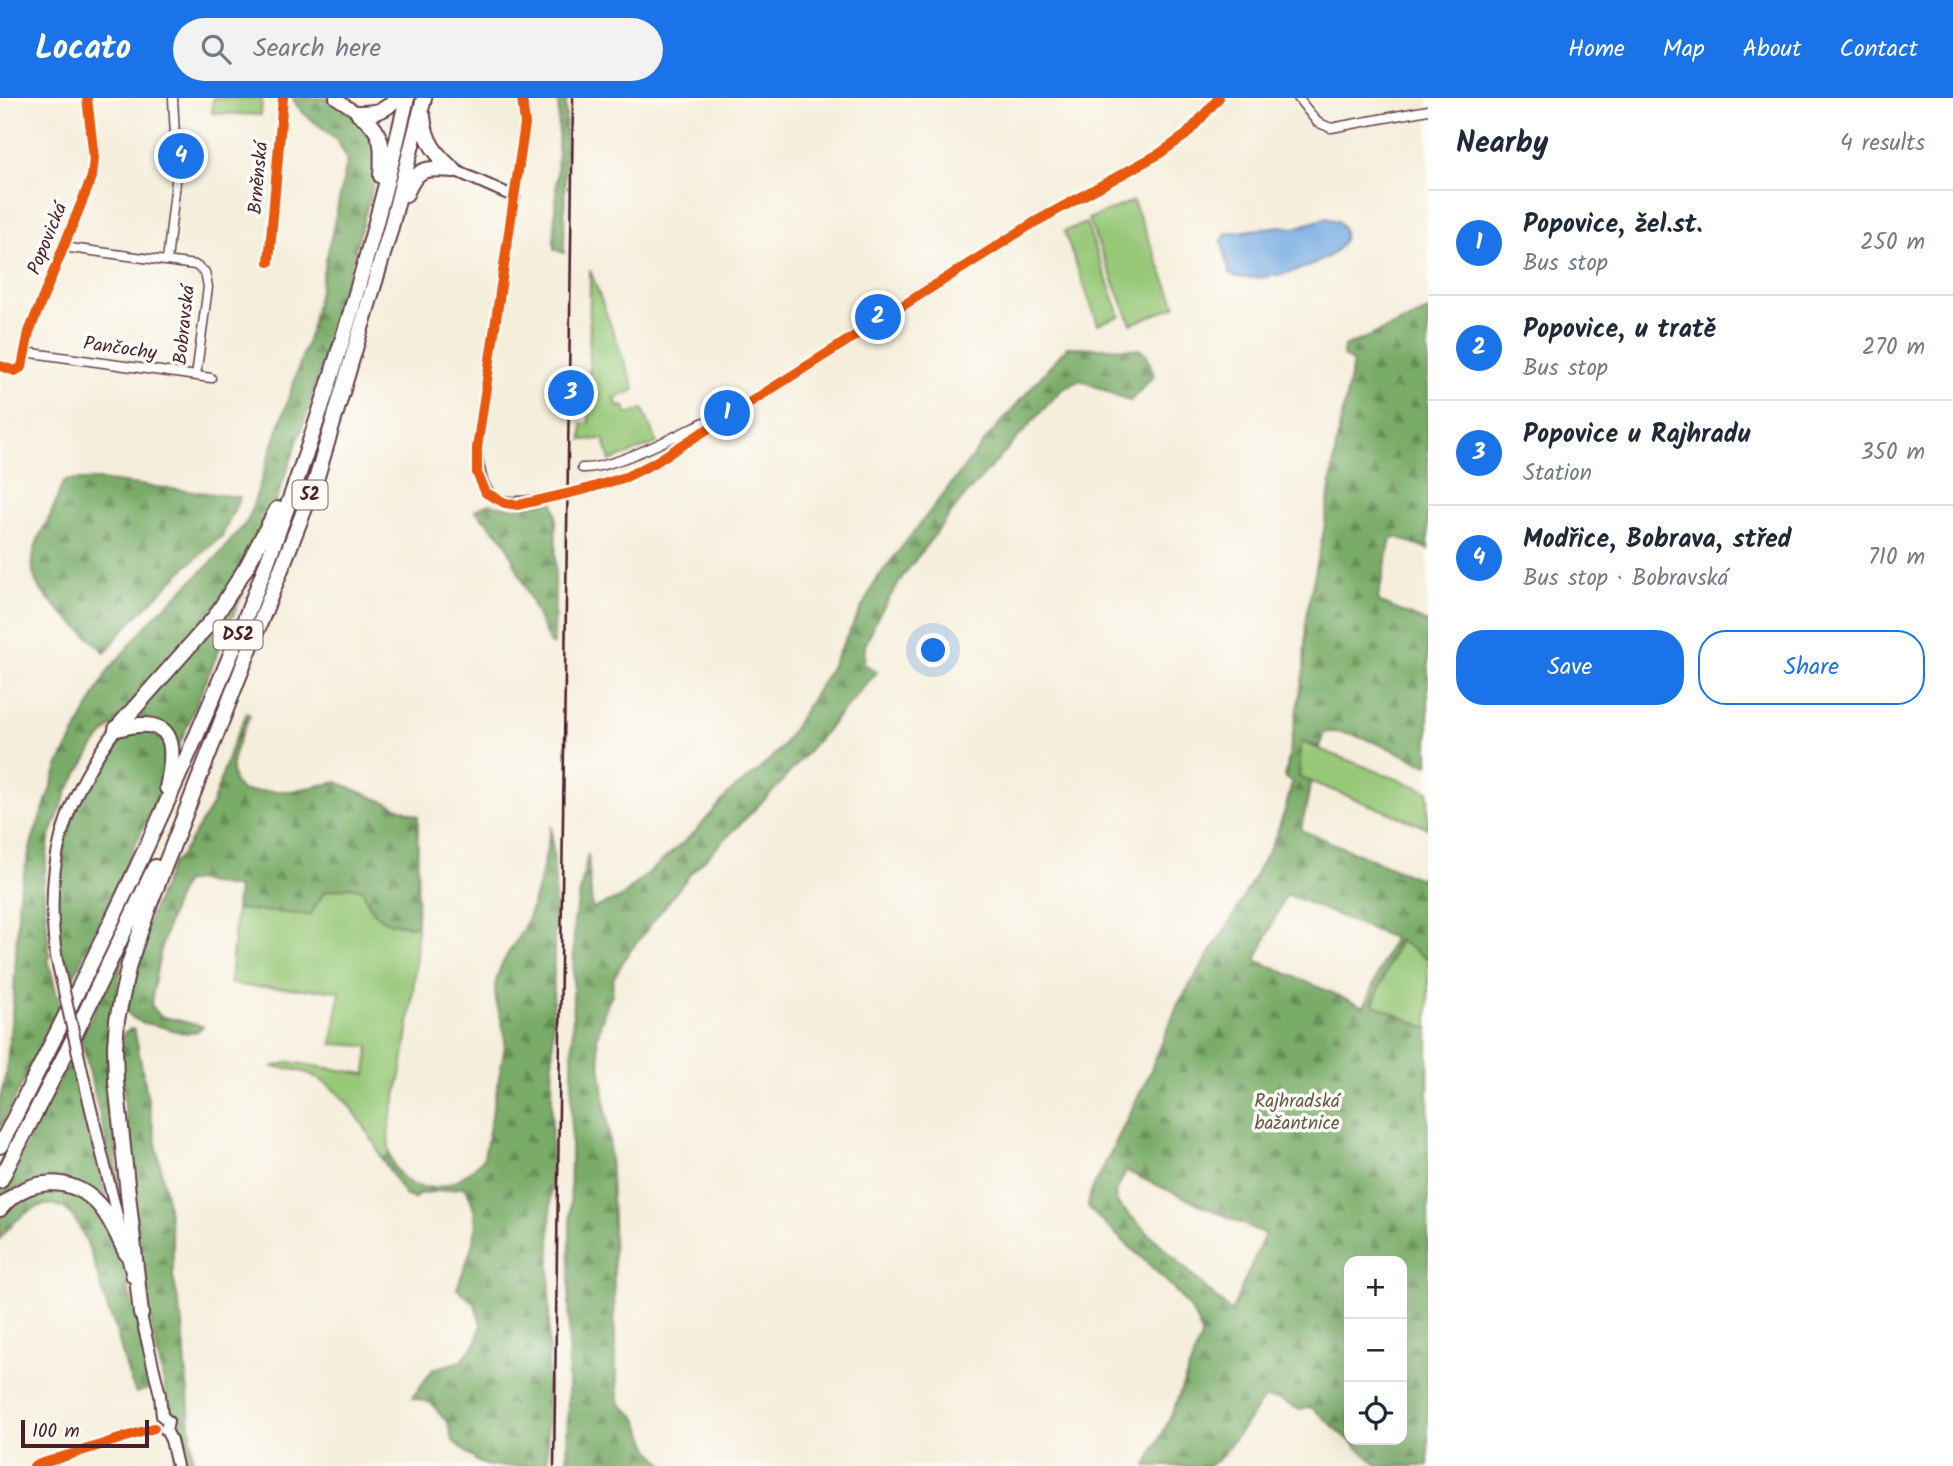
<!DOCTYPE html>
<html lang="en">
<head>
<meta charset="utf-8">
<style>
	body { margin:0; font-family:Kalam,sans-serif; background:#f2f2f3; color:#1f2937 }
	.controls { position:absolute; right:21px; bottom:21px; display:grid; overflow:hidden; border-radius:14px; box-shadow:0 7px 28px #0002 }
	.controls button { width:63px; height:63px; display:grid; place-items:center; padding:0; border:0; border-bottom:2px solid #e0e1e3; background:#fff; color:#1f2937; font:35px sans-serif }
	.scale { position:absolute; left:21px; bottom:18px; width:128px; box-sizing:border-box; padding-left:7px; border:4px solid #4a1f2b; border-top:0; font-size:19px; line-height:24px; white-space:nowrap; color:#4a1f2b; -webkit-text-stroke:5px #fdfcf7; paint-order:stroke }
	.you { position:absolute; left:934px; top:553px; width:24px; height:24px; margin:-18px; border:5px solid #fff; border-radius:50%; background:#1a73e8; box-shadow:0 0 0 10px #1a73e833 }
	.badge { display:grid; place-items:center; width:46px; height:46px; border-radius:50%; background:#1a73e8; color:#fff; font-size:23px; font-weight:700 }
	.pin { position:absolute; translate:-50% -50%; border:4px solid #fff; box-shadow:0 2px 7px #0006 }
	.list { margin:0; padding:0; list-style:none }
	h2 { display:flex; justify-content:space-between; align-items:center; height:91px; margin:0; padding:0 28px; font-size:30px }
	h2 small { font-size:23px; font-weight:400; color:#747a83 }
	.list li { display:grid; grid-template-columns:46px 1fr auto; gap:21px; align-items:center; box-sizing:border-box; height:105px; padding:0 28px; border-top:2px solid #e0e1e3 }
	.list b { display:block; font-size:26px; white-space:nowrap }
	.list p { margin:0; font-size:23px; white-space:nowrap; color:#747a83 }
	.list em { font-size:23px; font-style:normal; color:#747a83 }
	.actions { display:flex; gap:14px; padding:21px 28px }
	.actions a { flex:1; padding:16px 0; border:2px solid #1a73e8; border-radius:28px; text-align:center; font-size:24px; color:#1a73e8 }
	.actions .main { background:#1a73e8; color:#fff }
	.icon { flex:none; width:38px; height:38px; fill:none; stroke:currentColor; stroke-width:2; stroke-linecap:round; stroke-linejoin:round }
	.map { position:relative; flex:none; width:1428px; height:1368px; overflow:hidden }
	header { display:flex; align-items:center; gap:42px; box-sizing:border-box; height:98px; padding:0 35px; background:#1a73e8; color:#fff }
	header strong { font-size:33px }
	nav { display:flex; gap:38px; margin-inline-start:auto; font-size:24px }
	.search { width:490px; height:63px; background:#f2f2f3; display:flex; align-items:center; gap:18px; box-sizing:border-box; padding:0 24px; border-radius:38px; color:#747a83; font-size:26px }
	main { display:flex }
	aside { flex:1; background:#fff }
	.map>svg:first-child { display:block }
	.green { fill:#97c878; stroke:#707452; stroke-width:2 }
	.forest { fill:url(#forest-firs); stroke:#62664a; stroke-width:2; fill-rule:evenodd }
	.water { fill:#75aae2; stroke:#606486; stroke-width:2 }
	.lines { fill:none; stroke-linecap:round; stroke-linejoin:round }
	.street-casing { stroke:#643e45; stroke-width:11 }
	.secondary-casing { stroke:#643e45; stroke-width:14 }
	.highway-casing { stroke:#643e45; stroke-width:18 }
	.street { stroke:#fff; stroke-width:8 }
	.secondary { stroke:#fff; stroke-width:10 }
	.highway { stroke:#fff; stroke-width:14 }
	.rail { stroke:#4a1f2b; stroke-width:2.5 }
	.secondary-bridge-casing { stroke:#643e45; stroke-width:14; stroke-linecap:butt }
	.secondary-bridge { stroke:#fff; stroke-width:10 }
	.cycleway-casing { stroke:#fdfcf7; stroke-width:15 }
	.cycleway { stroke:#e8590c; stroke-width:10 }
	.labels { text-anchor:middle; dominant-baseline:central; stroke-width:7; stroke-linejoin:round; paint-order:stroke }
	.shield { fill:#fdfcf7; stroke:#806168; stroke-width:2 }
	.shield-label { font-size:18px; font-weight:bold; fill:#4a1f2b }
	.street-label { font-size:19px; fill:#4a1f2b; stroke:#fdfcf7 }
	.park-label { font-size:19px; fill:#655a46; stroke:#fdfcf7 }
</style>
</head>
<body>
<header>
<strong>Locato</strong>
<div class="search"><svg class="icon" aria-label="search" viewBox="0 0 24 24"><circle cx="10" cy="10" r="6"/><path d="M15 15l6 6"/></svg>Search here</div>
<nav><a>Home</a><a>Map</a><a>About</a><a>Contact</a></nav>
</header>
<main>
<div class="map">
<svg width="1428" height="1368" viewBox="0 0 1428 1368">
	<defs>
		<pattern id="forest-firs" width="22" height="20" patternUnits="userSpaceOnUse" patternTransform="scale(1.75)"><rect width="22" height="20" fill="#79ac68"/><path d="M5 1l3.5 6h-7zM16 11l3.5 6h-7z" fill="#658b56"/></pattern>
	</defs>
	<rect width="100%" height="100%" fill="#fdfcf7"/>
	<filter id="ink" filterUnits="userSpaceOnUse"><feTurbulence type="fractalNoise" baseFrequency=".0143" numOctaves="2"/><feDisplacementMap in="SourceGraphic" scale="14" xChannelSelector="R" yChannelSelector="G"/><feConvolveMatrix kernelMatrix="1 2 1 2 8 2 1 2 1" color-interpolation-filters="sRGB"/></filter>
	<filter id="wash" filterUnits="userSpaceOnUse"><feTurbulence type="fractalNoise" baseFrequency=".00686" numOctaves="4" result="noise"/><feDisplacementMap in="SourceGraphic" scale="28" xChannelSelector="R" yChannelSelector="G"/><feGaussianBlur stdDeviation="1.57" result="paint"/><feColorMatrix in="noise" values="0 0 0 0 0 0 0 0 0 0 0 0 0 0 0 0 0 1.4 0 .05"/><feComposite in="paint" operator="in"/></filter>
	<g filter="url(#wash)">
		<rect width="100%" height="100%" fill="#f5eedb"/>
		<path class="green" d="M213 0H262L261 17 212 15Z
			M1133 103 1176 208 1131 226 1088 121Z
			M1086 125 1120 218 1098 226 1064 133Z
			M590 172 635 292 615 300 618 309 624 308 628 316 643 311 657 345 610 363 604 341 582 342V326L589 325Z
			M1301 644 1428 693V730L1299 679Z
			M349 789 363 792 367 804 399 827 417 828C417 878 409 928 401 977 396 1004 384 1029 390 1056L383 1062C366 1029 345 992 310 976 298 971 285 970 272 969L289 964 366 976 369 948 332 946 340 893 244 888 230 885 236 811 310 817 324 794Z
			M1399 842 1428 861V931L1373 906Z"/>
		<path class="forest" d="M293 0H328L360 22 374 38 377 74 349 173 307 316 273 412 230 489 152 583 97 644 68 692 49 741 43 787 50 860 48 861 60 910 0 1030V1000L6 976 14 895 19 796 32 743 59 666 107 574 149 524 218 458 248 422 311 232 347 65C339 28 306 29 293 0Z
			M558 0H566L564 155 554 151C554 101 561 51 558 0Z
			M1428 213V451L1397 439 1391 441 1378 500 1381 505 1428 525V667C1404 658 1348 628 1324 635L1319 649 1301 644 1299 679 1311 684 1301 732 1420 781 1428 765V861L1398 842 1373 906 1428 931V1368H1379L1311 1309 1300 1312 1278 1301H1264L1220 1360 1208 1368H1146L1171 1318 1201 1239C1201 1201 1113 1139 1088 1109L1090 1096 1148 979 1178 906 1235 815 1275 740 1286 709 1292 684 1285 680 1304 572 1306 518 1324 432 1337 342 1353 265 1343 258 1344 249ZM1286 796 1393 840 1364 909 1256 862ZM1126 1073 1265 1136 1231 1214 1117 1105 1115 1095ZM1349 1163H1402V1342H1349Z
			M1067 249 1139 251 1147 257 1154 278 1130 303 1080 282 1061 292 962 401 903 478 877 520 865 548 864 566 877 574 778 688 691 775 627 857 613 881 612 896 604 915 597 940 609 1038 613 1120 615 1257 618 1300 621 1307 636 1319 651 1353 666 1368H567L574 823 588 756 592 811 620 800 695 734 731 693 758 673 781 650 829 573 876 482 988 339Z
			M66 382H98L240 399 222 438 184 471 124 531 105 555C100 547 92 543 85 536 43 495 12 483 49 420 54 411 61 385 66 382Z
			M553 403 556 415 554 546H550L505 443 475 412 489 406 514 410Z
			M243 494 178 650 172 633 127 623 236 495Z
			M247 615 250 617C241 639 219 674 242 693H291L337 684 418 718 417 828C386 826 374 824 363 792L349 789 324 794 310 817 236 811 238 790 194 782 184 785C167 817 156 870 151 907L160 918 203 928C192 941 177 933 163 929 152 927 135 925 128 915 114 897 162 790 172 766L182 756 212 707 232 647Z
			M150 632C169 643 168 655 168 676L70 887C67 877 64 865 61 857 59 849 60 838 59 830 54 773 63 735 88 684 102 656 118 635 150 632Z
			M551 728 555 780 547 1368H489L478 1364 452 1342 448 1325 431 1305 412 1300 433 1271 461 1263 476 1245 481 1226 475 1206 457 1191C470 1151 487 1128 465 1089L419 1096 414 1101 405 1097 383 1062 390 1056C404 1108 459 1092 484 1059L505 948C507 928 494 910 495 890 497 864 518 845 527 822 539 792 546 760 551 728Z
			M124 851 109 941 110 992 121 1106 81 939Z
			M131 931 134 932 138 949 167 1103 173 1150V1178L183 1227 193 1368H182L152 1231 134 1108 119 944 125 934Z
			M71 961 109 1112C56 1076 60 1067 1 1100L0 1097Z
			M54 1088C63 1092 76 1094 84 1100 121 1126 141 1245 152 1290L136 1295C125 1273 122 1252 115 1229 113 1222 109 1216 107 1209 99 1184 87 1128 66 1112 43 1094 12 1124 0 1141V1116L28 1093Z"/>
		<path class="water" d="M1326 120 1338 123C1373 161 1253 191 1230 176L1222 144 1225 136 1280 128 1294 130Z"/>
	</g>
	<g filter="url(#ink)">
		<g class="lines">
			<g class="street-casing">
				<path id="street" d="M1298 0 1317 24 1331 30 1428 12
					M1035 124 1176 46 1204 18 1219 0
					M63 149 195 167 205 174 208 189 196 278
					M167 163 177 75 173 0
					M269 164 283 0
					M25 254 211 280
					M0 268 15 273 22 269 29 234 92 79 94 60 87 0
					M582 370C613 371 675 338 704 324H711L715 328"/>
			</g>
			<g class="secondary-casing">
				<path id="secondary" d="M335 0 358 15
					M522 0 525 26 477 350C478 408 501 411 552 399
					M454 72 515 99
					M583 392 626 379 654 365 1035 124
					M56 858C44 768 62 704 116 631
					M87 995 132 1179
					M139 1209 160 1297 162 1318
					M162 1318 168 1323 166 1332 171 1342 177 1368
					M34 1368 154 1330"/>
			</g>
			<g class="highway-casing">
				<path id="highway" d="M358 15C384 33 383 48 381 78
					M358 15C374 15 386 14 396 0
					M423 18C425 43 436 57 454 72
					M406 96C418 68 426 70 454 72
					M116 631 215 519 247 468 277 411
					M117 631C174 616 177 643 167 690
					M0 1048C69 912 137 775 198 634 287 431 357 216 407 0
					M0 1083 69 949 155 769
					M0 1111C26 1079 71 1076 99 1107 111 1120 118 1139 126 1155
					M141 1216 116 984 115 949 117 922 129 866 151 803 316 382 390 133 424 0"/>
			</g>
			<use href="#street" class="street"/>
			<use href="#secondary" class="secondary"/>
			<use href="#highway" class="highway"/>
			<path class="rail" d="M554 1368 573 0"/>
			<g class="secondary-bridge-casing">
				<path id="secondary-bridge" d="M552 399 583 392
					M56 858 87 995"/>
			</g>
			<use href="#secondary-bridge" class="secondary-bridge"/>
			<g class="cycleway-casing">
				<path id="cycleway" d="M522 0 525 26 477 350V375L486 395 505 405 518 407 583 392 626 379 654 365 1035 124 1159 56 1186 37 1219 0
					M269 164 283 0
					M0 268 15 273 22 269 29 234 92 79 94 60 87 0
					M34 1368 154 1330"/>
			</g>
			<use href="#cycleway" class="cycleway"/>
		</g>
	</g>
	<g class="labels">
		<g class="shield">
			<rect x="292.5" y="382.5" width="35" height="29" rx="5"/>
			<rect x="213.5" y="522.5" width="49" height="29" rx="5"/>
		</g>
		<g class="shield-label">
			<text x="310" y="397">52</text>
			<text x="238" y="537">D52</text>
		</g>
		<g class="street-label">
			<text transform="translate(259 80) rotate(-85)">Brněnská</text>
			<text transform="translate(48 141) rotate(-68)">Popovická</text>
			<text transform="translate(185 227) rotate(-84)">Bobravská</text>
			<text transform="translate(120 251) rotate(8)">Pančochy</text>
		</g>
		<g class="park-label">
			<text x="1297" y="1004">Rajhradská<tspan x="1297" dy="22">bažantnice</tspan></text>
		</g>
	</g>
</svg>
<div class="controls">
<button>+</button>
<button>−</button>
<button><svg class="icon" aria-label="locate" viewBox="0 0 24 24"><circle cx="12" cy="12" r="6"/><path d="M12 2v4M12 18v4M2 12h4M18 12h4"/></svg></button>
</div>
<div class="scale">100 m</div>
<div class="you"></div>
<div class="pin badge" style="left:727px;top:315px">1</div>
<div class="pin badge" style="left:878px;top:219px">2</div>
<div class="pin badge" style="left:571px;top:295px">3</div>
<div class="pin badge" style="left:181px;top:58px">4</div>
</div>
<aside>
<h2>Nearby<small>4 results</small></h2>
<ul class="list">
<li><span class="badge">1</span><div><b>Popovice, žel.st.</b><p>Bus stop</p></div><em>250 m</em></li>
<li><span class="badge">2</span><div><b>Popovice, u tratě</b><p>Bus stop</p></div><em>270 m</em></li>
<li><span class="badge">3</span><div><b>Popovice u Rajhradu</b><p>Station</p></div><em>350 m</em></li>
<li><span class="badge">4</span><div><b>Modřice, Bobrava, střed</b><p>Bus stop · Bobravská</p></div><em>710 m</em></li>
</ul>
<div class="actions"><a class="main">Save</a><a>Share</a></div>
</aside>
</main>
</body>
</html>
